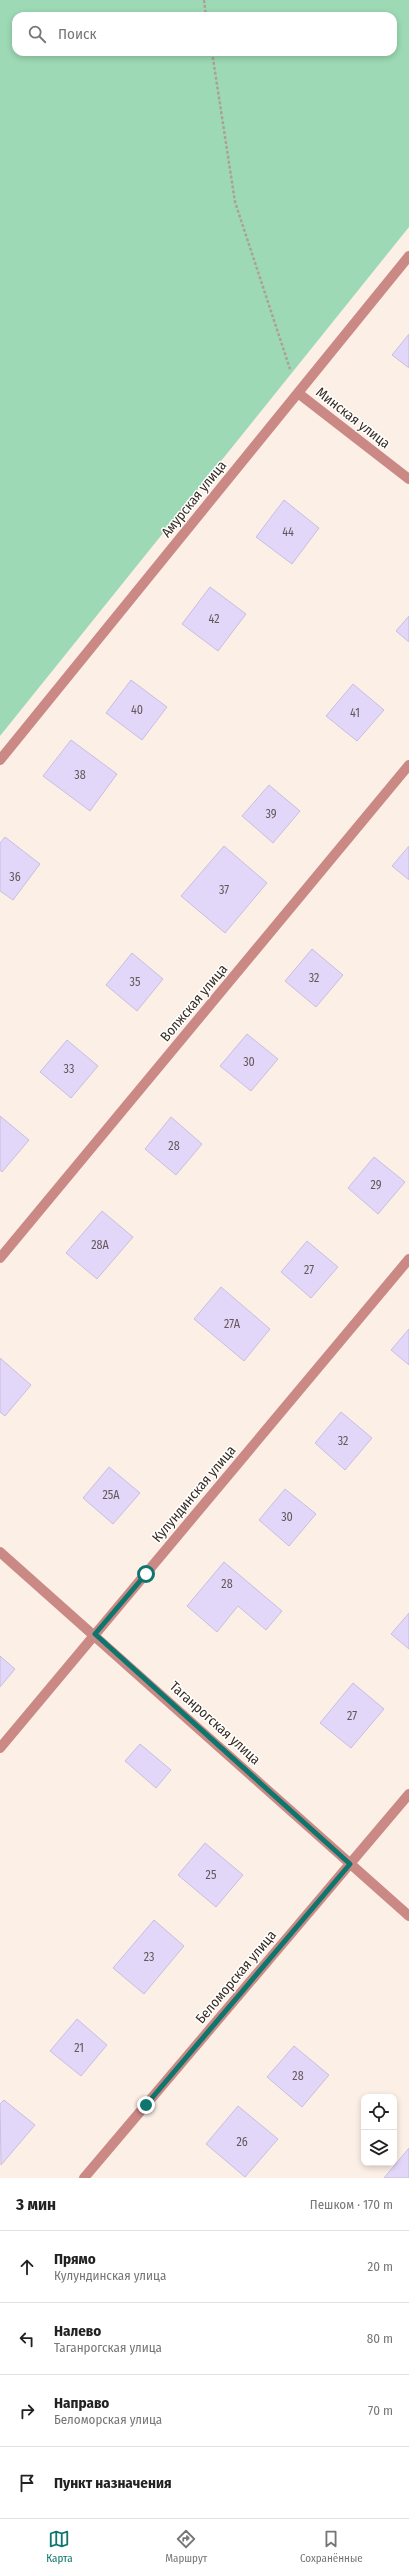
<!DOCTYPE html>
<html lang="ru">
<head>
<meta charset="utf-8">
<style>
	body { margin:0; font-family:"Fira Sans Condensed",sans-serif; background:#f6f6f6; color:#222 }
	.controls { position:absolute; right:12px; bottom:12px; display:grid; overflow:hidden; border-radius:8px; box-shadow:0 2px 6px #0003 }
	.controls button { width:36px; height:36px; display:grid; place-items:center; padding:0; border:0; border-bottom:1px solid #e0e0e0; background:#fff; color:#222; font:20px sans-serif }
	.stop { position:absolute; width:12px; height:12px; margin:-9px; border:3px solid #0f766e; border-radius:50%; background:#fff }
	.stop.end { background:#0f766e; border-color:#fff; box-shadow:0 1px 4px #0008 }
	.list { margin:0; padding:0; list-style:none }
	h2 { display:flex; justify-content:space-between; align-items:center; height:52px; margin:0; padding:0 16px; font-size:17px }
	h2 small { font-size:13px; font-weight:400; color:#767676 }
	.list li { display:grid; grid-template-columns:26px 1fr auto; gap:12px; align-items:center; box-sizing:border-box; height:72px; padding:0 16px; border-top:1px solid #e0e0e0 }
	.list b { display:block; font-size:15px; white-space:nowrap }
	.list p { margin:0; font-size:13px; white-space:nowrap; color:#767676 }
	.list em { font-size:13px; font-style:normal; color:#767676 }
	.icon { flex:none; width:22px; height:22px; fill:none; stroke:currentColor; stroke-width:2; stroke-linecap:round; stroke-linejoin:round }
	.map { position:relative; flex:none; width:409px; height:2178px; overflow:hidden }
	.search { position:absolute; background:#fff; box-shadow:0 2px 6px #0003; left:12px; right:12px; top:12px; height:44px; display:flex; align-items:center; gap:10px; box-sizing:border-box; padding:0 14px; border-radius:12px; color:#767676; font-size:15px }
	.sheet { height:340px; background:#fff }
	nav { display:flex; justify-content:space-around; align-items:center; box-sizing:border-box; height:56px; border-top:1px solid #e0e0e0; background:#fff; font-size:11px; color:#767676 }
	nav a { display:grid; justify-items:center; gap:2px }
	nav .on { color:#0f766e }
	.map>svg:first-child { display:block }
	.green { fill:#9dd9b4; fill-rule:evenodd }
	.building { fill:#e2d6f9; stroke:#c9bee0 }
	.lines { fill:none; stroke-linecap:round; stroke-linejoin:round }
	.path { stroke:#ada197; stroke-width:2.5; stroke-dasharray:3 2; stroke-linecap:butt }
	.minor { stroke:#cb8986; stroke-width:10 }
	.route { stroke:#0f766e; stroke-width:5 }
	.labels { text-anchor:middle; dominant-baseline:central; stroke-width:3; stroke-linejoin:round; paint-order:stroke }
	.number-label { font-size:12px; fill:#645859 }
	.street-label { font-size:14px; fill:#3a2e24; stroke:#fff }
</style>
</head>
<body>
<div class="map">
<svg width="409" height="2178" viewBox="0 0 409 2178">
	<rect width="100%" height="100%" fill="#fcefe5"/>
	<path class="green" d="M0 0H409V227L0 736ZM16 16H393V52H16Z"/>
	<path class="building" d="M409 334V368L392 355Z
		M284 500 319 528 292 564 256 537Z
		M210 587 246 614 218 651 182 624Z
		M409 616V642L396 631Z
		M131 680 167 707 142 740 106 713Z
		M353 684 384 710 357 741 326 716Z
		M71 740 117 774 90 811 43 776Z
		M269 785 300 811 273 843 242 816Z
		M5 837 40 864 13 900 0 891V843Z
		M224 846 267 883 225 933 181 896Z
		M409 846V880L392 866Z
		M312 949 343 975 316 1007 285 981Z
		M132 953 163 979 137 1011 106 985Z
		M247 1034 278 1059 251 1091 220 1066Z
		M67 1040 98 1066 71 1098 40 1072Z
		M0 1116 29 1140 2 1172 0 1170Z
		M171 1117 202 1144 176 1175 145 1149Z
		M374 1157 405 1182 378 1214 348 1188Z
		M102 1211 133 1237 97 1279 66 1253Z
		M307 1241 338 1267 311 1298 281 1272Z
		M221 1287 270 1329 244 1361 194 1319Z
		M409 1329V1365L391 1350Z
		M0 1358 31 1385 5 1416 0 1412Z
		M341 1412 372 1438 345 1470 315 1443Z
		M109 1467 140 1493 113 1524 83 1498Z
		M285 1489 316 1514 289 1546 259 1520Z
		M224 1562 282 1611 266 1630 238 1606 217 1632 187 1606Z
		M409 1613V1649L391 1634Z
		M0 1656 15 1669 0 1687Z
		M353 1683 384 1709 351 1748 320 1723Z
		M140 1744 171 1770 156 1788 125 1761Z
		M205 1843 243 1875 216 1907 178 1875Z
		M154 1920 184 1946 144 1994 113 1968Z
		M77 2019 107 2045 81 2076 50 2051Z
		M294 2046 329 2075 302 2107 267 2077Z
		M4 2100 35 2125 1 2165 0 2104Z
		M238 2106 278 2139 245 2177 206 2144Z
		M409 2148V2178H384Z"/>
	<g class="lines">
		<path class="path" d="M204 0 206 16
			M212 52 235 202 290 369"/>
		<path class="minor" d="M298 393 409 479
			M0 760 409 256
			M0 1258 409 765
			M0 1552 409 1916
			M0 1748 409 1259
			M84 2178 409 1794"/>
	</g>
	<g class="lines">
		<path class="route" d="M146 1574 95 1634 350 1864 146 2105"/>
	</g>
	<g class="labels">
		<g class="number-label">
			<text x="288" y="532">44</text>
			<text x="214" y="619">42</text>
			<text x="137" y="710">40</text>
			<text x="355" y="713">41</text>
			<text x="80" y="775">38</text>
			<text x="271" y="814">39</text>
			<text x="15" y="877">36</text>
			<text x="224" y="890">37</text>
			<text x="314" y="978">32</text>
			<text x="135" y="982">35</text>
			<text x="249" y="1062">30</text>
			<text x="69" y="1069">33</text>
			<text x="174" y="1146">28</text>
			<text x="376" y="1185">29</text>
			<text x="100" y="1245">28А</text>
			<text x="309" y="1270">27</text>
			<text x="232" y="1324">27А</text>
			<text x="343" y="1441">32</text>
			<text x="111" y="1495">25А</text>
			<text x="287" y="1517">30</text>
			<text x="227" y="1584">28</text>
			<text x="352" y="1716">27</text>
			<text x="211" y="1875">25</text>
			<text x="149" y="1957">23</text>
			<text x="79" y="2048">21</text>
			<text x="298" y="2076">28</text>
			<text x="242" y="2142">26</text>
		</g>
		<g class="street-label">
			<text transform="translate(353 418) rotate(38)">Минская улица</text>
			<text transform="translate(194 499) rotate(-51)">Амурская улица</text>
			<text transform="translate(194 1003) rotate(-50)">Волжская улица</text>
			<text transform="translate(194 1494) rotate(-50)">Кулундинская улица</text>
			<text transform="translate(215 1723) rotate(42)">Таганрогская улица</text>
			<text transform="translate(236 1977) rotate(-50)">Беломорская улица</text>
		</g>
	</g>
</svg>
<div class="controls">
<button><svg class="icon" aria-label="locate" viewBox="0 0 24 24"><circle cx="12" cy="12" r="6"/><path d="M12 2v4M12 18v4M2 12h4M18 12h4"/></svg></button>
<button><svg class="icon" aria-label="layers" viewBox="0 0 24 24"><path d="M12 4l9 5-9 5-9-5zM3 14l9 5 9-5"/></svg></button>
</div>
<div class="stop" style="left:146px;top:1574px"></div>
<div class="stop end" style="left:146px;top:2105px"></div>
<div class="search"><svg class="icon" aria-label="search" viewBox="0 0 24 24"><circle cx="10" cy="10" r="6"/><path d="M15 15l6 6"/></svg>Поиск</div>
</div>
<section class="sheet">
<h2>3 мин<small>Пешком · 170 m</small></h2>
<ul class="list">
<li><svg class="icon" aria-label="ahead" viewBox="0 0 24 24"><path d="M12 20V5M6 11l6-6 6 6"/></svg><div><b>Прямо</b><p>Кулундинская улица</p></div><em>20 m</em></li>
<li><svg class="icon" aria-label="left" viewBox="0 0 24 24"><path d="M17 20v-9H6M10 6l-5 5 5 5"/></svg><div><b>Налево</b><p>Таганрогская улица</p></div><em>80 m</em></li>
<li><svg class="icon" aria-label="right" viewBox="0 0 24 24"><path d="M7 20v-9h11M14 6l5 5-5 5"/></svg><div><b>Направо</b><p>Беломорская улица</p></div><em>70 m</em></li>
<li><svg class="icon" aria-label="arrive" viewBox="0 0 24 24"><path d="M6 21V4h12l-3 4 3 4H6"/></svg><div><b>Пункт назначения</b></div></li>
</ul>
</section>
<nav>
<a class="on"><svg class="icon" aria-label="map" viewBox="0 0 24 24"><path d="M3 6l6-2 6 2 6-2v14l-6 2-6-2-6 2zM9 4v14M15 6v14"/></svg>Карта</a>
<a><svg class="icon" aria-label="directions" viewBox="0 0 24 24"><path d="M12 3l9 9-9 9-9-9zM9 14v-3h6M13 9l2 2-2 2"/></svg>Маршрут</a>
<a><svg class="icon" aria-label="saved" viewBox="0 0 24 24"><path d="M7 4h10v16l-5-4-5 4z"/></svg>Сохранённые</a>
</nav>
</body>
</html>
